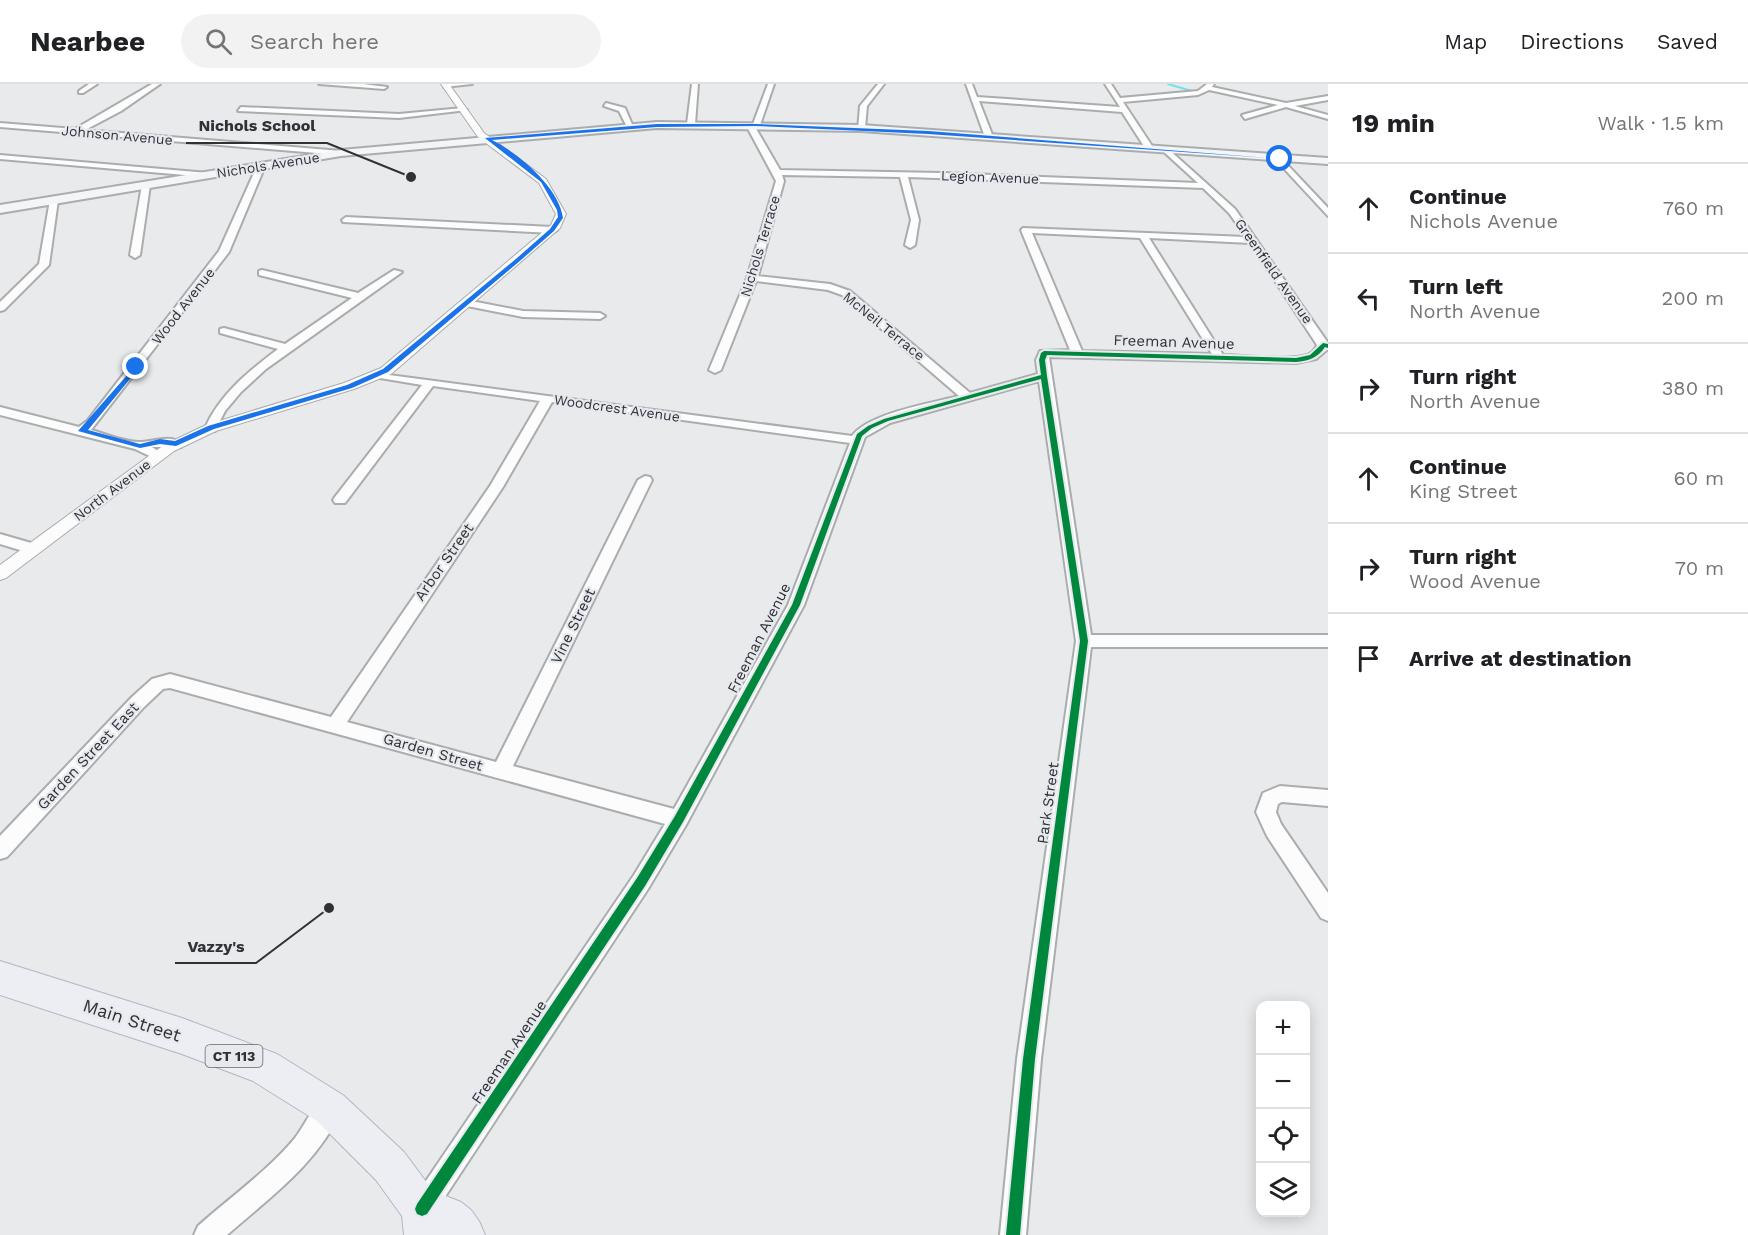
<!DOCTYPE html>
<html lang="en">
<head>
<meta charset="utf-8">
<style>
	body { margin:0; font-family:"Work Sans",sans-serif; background:#f2f2f2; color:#202124 }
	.controls { position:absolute; right:18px; bottom:18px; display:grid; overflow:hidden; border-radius:12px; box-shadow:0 3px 15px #0003 }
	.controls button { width:54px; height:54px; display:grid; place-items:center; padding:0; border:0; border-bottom:2px solid #e0e0e0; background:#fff; color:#202124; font:30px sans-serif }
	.stop { position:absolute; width:18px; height:18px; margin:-14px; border:4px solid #1a73e8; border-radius:50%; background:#fff }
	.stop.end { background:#1a73e8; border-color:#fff; box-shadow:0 2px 6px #0008 }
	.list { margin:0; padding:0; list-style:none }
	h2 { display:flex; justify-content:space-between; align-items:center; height:78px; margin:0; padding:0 24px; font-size:26px }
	h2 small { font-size:20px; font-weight:400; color:#757577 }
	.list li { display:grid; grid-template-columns:39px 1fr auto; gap:18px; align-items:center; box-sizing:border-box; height:90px; padding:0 24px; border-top:2px solid #e0e0e0 }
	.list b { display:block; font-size:22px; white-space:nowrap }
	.list p { margin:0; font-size:20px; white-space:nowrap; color:#757577 }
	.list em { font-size:20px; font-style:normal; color:#757577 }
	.icon { flex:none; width:33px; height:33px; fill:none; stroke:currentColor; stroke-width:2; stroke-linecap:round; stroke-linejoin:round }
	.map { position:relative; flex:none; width:1328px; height:1151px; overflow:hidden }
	header { display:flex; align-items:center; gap:36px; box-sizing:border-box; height:84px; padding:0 30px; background:#fff; border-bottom:2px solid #e0e0e0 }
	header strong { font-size:28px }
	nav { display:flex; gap:33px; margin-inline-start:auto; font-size:21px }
	.search { width:420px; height:54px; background:#f2f2f2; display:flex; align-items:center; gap:15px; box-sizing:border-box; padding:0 21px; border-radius:33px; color:#757577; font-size:22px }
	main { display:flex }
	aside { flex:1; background:#fff }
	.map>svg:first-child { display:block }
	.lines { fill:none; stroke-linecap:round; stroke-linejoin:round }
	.stream { stroke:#72e2e3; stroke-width:2 }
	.minor-casing { stroke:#aaacad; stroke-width:4 }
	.tertiary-casing { stroke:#aaacad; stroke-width:2 }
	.secondary-casing { stroke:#aaacad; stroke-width:4 }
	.primary-casing { stroke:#b3b6c0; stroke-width:2 }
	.minor { fill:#fcfcfc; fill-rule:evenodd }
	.tertiary { fill:#fcfcfc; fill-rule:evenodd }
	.secondary { fill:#f4f5f8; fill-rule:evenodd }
	.primary { fill:#eceef3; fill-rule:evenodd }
	.cycleway-casing { stroke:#e6e9ee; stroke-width:4 }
	.cycleway { fill:#00873e; fill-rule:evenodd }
	.route { fill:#1a73e8 }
	.labels { text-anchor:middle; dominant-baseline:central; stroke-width:4.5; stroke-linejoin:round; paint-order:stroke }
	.far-street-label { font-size:14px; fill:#303133; stroke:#e6e9ee }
	.shield { fill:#e6e9ee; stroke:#67686b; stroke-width:1.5 }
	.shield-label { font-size:14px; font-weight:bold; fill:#303133 }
	.street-label { font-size:15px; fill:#303133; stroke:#e6e9ee }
	.near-street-label { font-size:18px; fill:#303133; stroke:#e6e9ee }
	.leader { fill:none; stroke:#303133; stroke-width:2 }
	.callout-dot { fill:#303133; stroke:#e6e9ee; stroke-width:2 }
	.callout-label { font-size:16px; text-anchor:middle; font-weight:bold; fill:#303133; stroke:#e6e9ee; stroke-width:4.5; stroke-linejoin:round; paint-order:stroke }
</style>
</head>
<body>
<header>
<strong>Nearbee</strong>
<div class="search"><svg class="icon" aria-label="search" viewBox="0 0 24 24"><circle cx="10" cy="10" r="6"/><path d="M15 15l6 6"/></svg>Search here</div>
<nav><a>Map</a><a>Directions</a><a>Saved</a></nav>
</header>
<main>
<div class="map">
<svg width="1328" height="1151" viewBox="0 0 1328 1151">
	<rect width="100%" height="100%" fill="#e8eaec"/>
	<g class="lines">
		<path class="stream" d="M1168 0 1192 7"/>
		<g class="minor-casing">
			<path id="minor" d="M89 0H97L83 9H79V7Z
				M152 0H160L121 27 85 46 341 67 345 69 341 71 0 43V39L75 45Z
				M319 0H363L387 3 384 5Z
				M446 0H472L444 3Z
				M692 0H698L695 40 691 42 687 40Z
				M768 0H774L760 41 755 43 780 86 942 89 1198 99 1164 68 1163 66 1167 64 1235 125 1328 259V265L1316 275 1296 279 1049 273 1091 551H1328V563H1091L1041 975 1026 1151H1000L1017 975 1076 557 1039 297 890 339 865 353 804 521 686 741 648 805 431 1134 422 1138 413 1134 409 1125 413 1116 634 791 665 740 170 604 163 605 144 623 7 773 0 775V752L132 613 152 595 170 590 331 633 490 402 540 317 433 302 345 419H335L333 416 335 413 422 301 374 293V289L852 352C869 329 932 319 959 312L842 211 828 206 756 197 721 286 715 289 709 286 747 194 776 97 746 41 753 40ZM782 91 900 93 911 136 905 161 910 164 915 161 919 136 908 93 1203 104 1229 129 1246 153 1023 144 1021 146 1070 266 1040 267 1036 276 1038 290 970 309 850 207 830 200 758 192 784 97ZM1032 149 1140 154 1212 270 1082 267ZM1149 154 1250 159 1317 261C1315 266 1312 269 1307 271 1290 277 1243 271 1223 271ZM552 318 850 359 788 521 674 725 513 682 652 396 650 393 645 392 638 396 496 678 347 638 503 403Z
				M878 0H884L867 22 865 44 858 46 860 22Z
				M966 0H972L977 13 1120 23 1105 0H1111L1120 14 1198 7 1207 0H1214L1212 3 1286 19 1328 12V16L1295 22 1328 31V35L1286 23 1245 35 1242 31 1278 21 1209 6 1198 11 1123 18 1154 65 1150 67H1147L1122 28 979 17 993 53 989 55 985 53Z
				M606 19 625 24 634 45H628L619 27 604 22Z
				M241 23 399 30 463 24 467 26 399 34 238 27Z
				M0 71 208 89 212 91 208 93 0 75Z
				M1280 73 1328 124V132L1277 77 1276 75Z
				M258 80 265 82 229 168 91 346C106 350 126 359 142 358 155 357 172 350 182 360L181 363H152L165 372 158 376 135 365 0 331V323L79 343 88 336 219 167Z
				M146 98 150 101 140 171 135 174 130 171 142 101Z
				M54 113 58 116 49 181 4 226 0 227V218L39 180 50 116Z
				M346 133 552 143 557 146 552 149 343 138 342 136Z
				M262 186 358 209 394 186 402 188 266 285 241 308 225 327 215 347H207L205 344C220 310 249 287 278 265L220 249V245L224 244 285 260 352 214 259 191V187Z
				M466 216 523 227 600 229 605 232 600 235 523 233 462 221 461 219Z
				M0 450 38 461 40 465 33 470 0 460Z
				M1280 702 1328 706V722L1282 718 1278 720 1276 728 1281 740 1328 809V837L1321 834 1267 752 1256 728 1263 709Z
				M330 1012 339 1015 342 1024C320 1078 269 1114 227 1151H194L198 1142C227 1116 271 1084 295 1054 306 1040 313 1019 330 1012Z"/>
		</g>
		<g class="tertiary-casing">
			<path id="tertiary" d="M441 0H449L484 49 546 95 566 130 560 144 391 290 354 305 216 347 174 367 6 494 0 496V481L164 361 206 341 344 299 381 284 551 141 556 130 539 99 478 53Z"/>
		</g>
		<g class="secondary-casing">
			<path id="secondary" d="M657 38 861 41 1328 74V80L861 47 657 44 341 72 0 129V121L341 66Z"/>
		</g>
		<g class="primary-casing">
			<path id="primary" d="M0 877 182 934 277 970 343 1011 404 1068 433 1107 461 1118 471 1126 479 1137 485 1151H404L402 1132 376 1096 317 1037 253 997 182 970 0 911Z"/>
		</g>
		<use href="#minor" class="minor"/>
		<use href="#tertiary" class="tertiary"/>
		<use href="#secondary" class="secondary"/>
		<use href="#primary" class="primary"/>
		<g class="cycleway-casing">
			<path id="cycleway" d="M1323 259 1328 260V264L1325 263C1318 274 1308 277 1296 278L1047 271 1045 276 1047 292 1088 557 1035 975 1020 1151H1006L1023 975 1080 557 1041 295 888 337 872 344 862 352 800 521 683 738 645 802 427 1130 422 1132 417 1130 415 1125 417 1120 637 794 675 732 792 521 857 350 868 342 884 335 1041 291 1039 276 1041 269 1044 267 1296 274 1310 271Z"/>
		</g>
		<use href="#cycleway" class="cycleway"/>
	</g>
	<path class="route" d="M657 40H756L928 47 1282 75 928 50 756 42 657 43 492 56C518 69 559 103 563 134L554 147 521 176 388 288 352 304 214 345 176 362 160 360 140 364 78 347 136 281 139 284 88 346 140 360 160 355 175 357 208 342 347 301 383 285 517 174 550 145 558 133 557 126 541 98 485 54Z"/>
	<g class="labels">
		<g class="far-street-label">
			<text transform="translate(117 51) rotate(5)">Johnson Avenue</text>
			<text transform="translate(268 81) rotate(-9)">Nichols Avenue</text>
			<text transform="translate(990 93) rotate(2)">Legion Avenue</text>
			<text transform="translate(760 162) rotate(-73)">Nichols Terrace</text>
			<text transform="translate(1274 187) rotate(55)">Greenfield Avenue</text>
			<text transform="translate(183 222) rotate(-52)">Wood Avenue</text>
			<text transform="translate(884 242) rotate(39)">McNeil Terrace</text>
			<text transform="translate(617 324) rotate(8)">Woodcrest Avenue</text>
			<text transform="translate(112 406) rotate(-37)">North Avenue</text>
		</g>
		<rect class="shield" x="205.5" y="961" width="57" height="22" rx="4.5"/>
		<g class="shield-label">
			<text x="234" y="972">CT 113</text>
		</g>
		<g class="street-label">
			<text transform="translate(1174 258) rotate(2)">Freeman Avenue</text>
			<text transform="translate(444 478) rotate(-55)">Arbor Street</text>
			<text transform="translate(573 542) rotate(-64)">Vine Street</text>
			<text transform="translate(759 554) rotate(-63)">Freeman Avenue</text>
			<text transform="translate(433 668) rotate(16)">Garden Street</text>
			<text transform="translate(88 672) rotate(-47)">Garden Street East</text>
			<text transform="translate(1048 719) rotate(-82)">Park Street</text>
			<text transform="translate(509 968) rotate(-56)">Freeman Avenue</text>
		</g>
		<g class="near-street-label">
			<text transform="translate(132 936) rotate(18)">Main Street</text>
		</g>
	</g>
	<path class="leader" d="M411 93L327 59H186M329 824L256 879H175"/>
	<g class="callout-dot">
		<circle cx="411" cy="93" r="6"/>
		<circle cx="329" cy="824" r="6"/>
	</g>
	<g class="callout-label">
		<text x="257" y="47">Nichols School</text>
		<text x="216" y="868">Vazzy's</text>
	</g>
</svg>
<div class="controls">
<button>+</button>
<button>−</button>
<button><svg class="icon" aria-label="locate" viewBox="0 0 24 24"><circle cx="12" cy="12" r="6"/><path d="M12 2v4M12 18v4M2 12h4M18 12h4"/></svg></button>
<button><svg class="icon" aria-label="layers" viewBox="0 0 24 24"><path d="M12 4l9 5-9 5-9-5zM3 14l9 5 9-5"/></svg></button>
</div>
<div class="stop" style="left:1280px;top:75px"></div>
<div class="stop end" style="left:136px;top:283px"></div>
</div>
<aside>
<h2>19 min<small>Walk · 1.5 km</small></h2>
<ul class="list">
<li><svg class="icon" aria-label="ahead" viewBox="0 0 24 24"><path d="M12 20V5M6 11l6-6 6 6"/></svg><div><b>Continue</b><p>Nichols Avenue</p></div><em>760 m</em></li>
<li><svg class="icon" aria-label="left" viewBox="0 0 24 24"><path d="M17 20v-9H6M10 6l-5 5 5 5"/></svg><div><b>Turn left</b><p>North Avenue</p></div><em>200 m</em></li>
<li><svg class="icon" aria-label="right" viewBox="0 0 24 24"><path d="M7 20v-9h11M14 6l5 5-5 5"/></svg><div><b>Turn right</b><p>North Avenue</p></div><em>380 m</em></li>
<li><svg class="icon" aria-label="ahead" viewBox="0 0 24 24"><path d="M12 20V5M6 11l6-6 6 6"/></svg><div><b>Continue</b><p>King Street</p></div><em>60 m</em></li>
<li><svg class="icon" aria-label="right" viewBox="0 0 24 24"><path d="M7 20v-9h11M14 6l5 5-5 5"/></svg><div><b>Turn right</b><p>Wood Avenue</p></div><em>70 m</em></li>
<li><svg class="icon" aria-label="arrive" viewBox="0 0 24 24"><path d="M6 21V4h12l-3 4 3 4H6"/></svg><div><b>Arrive at destination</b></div></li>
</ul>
</aside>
</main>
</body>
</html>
